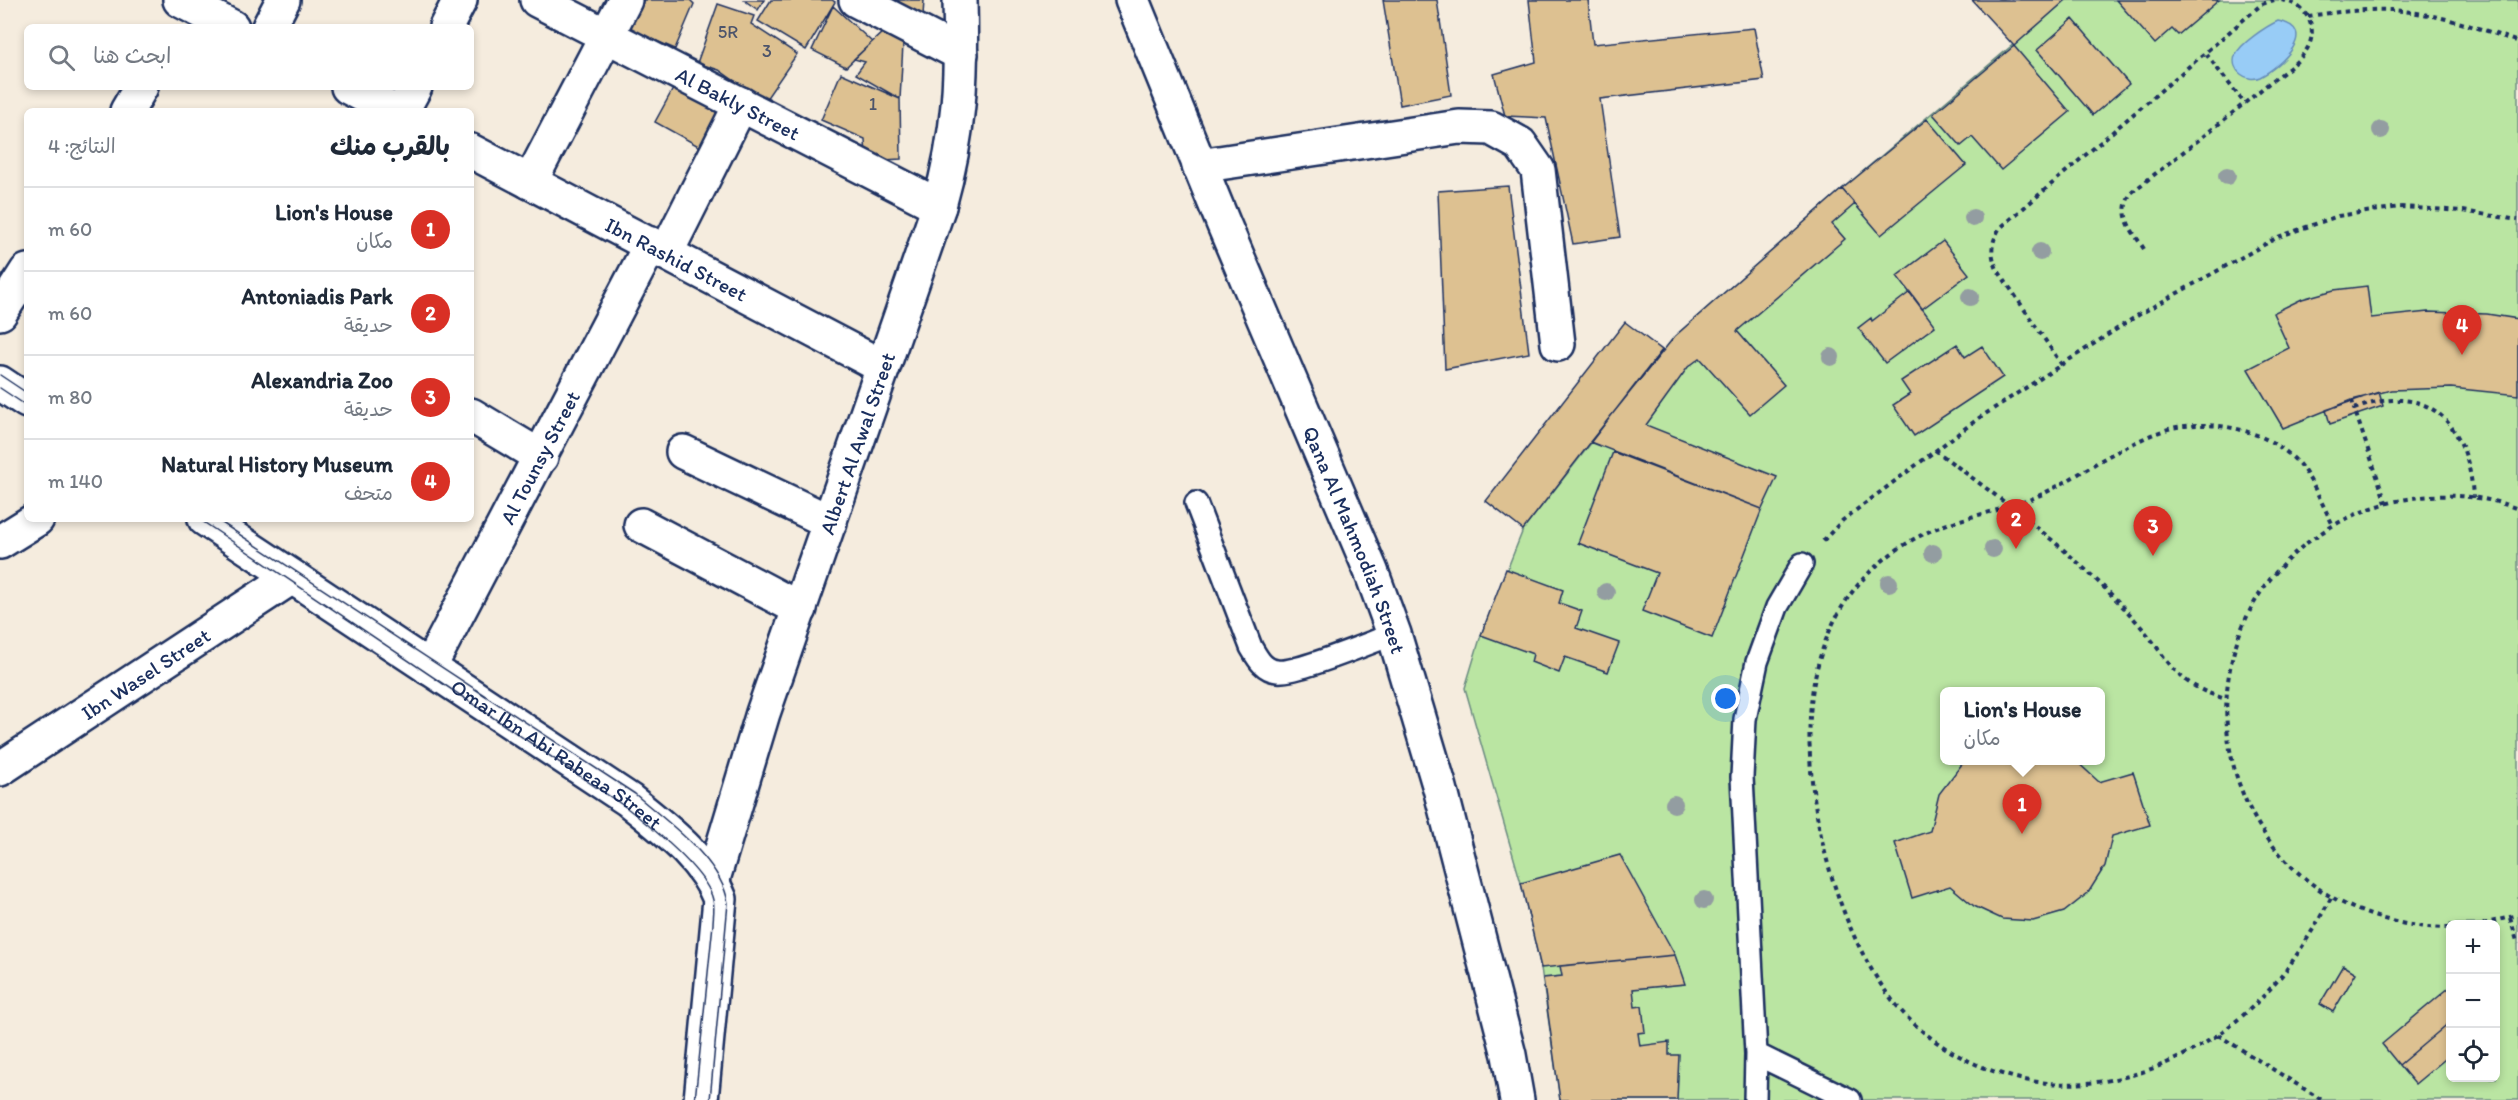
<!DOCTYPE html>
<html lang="ar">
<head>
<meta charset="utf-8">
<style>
	body { margin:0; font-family:Itim,"Playpen Sans Arabic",sans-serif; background:#f2f2f3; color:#1f2937; direction:rtl }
	.controls { position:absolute; right:18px; bottom:18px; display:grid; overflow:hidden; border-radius:9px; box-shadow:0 3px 9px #0003 }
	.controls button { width:54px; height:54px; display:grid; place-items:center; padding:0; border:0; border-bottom:2px solid #e0e1e3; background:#fff; color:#1f2937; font:30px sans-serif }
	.you { position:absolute; left:1726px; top:699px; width:21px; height:21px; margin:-15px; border:4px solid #fff; border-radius:50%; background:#1a73e8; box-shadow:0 0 0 9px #1a73e833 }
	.badge { display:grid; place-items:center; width:39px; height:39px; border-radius:50%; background:#d93025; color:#fff; font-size:20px; font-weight:700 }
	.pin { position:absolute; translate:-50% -50px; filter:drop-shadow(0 2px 3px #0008) }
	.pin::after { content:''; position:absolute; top:32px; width:21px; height:18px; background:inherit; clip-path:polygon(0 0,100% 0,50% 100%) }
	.popup { position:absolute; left:1940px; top:687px; width:165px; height:78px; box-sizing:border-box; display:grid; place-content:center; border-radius:9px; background:#fff; filter:drop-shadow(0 2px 4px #0005); font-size:20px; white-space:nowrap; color:#747a83 }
	.popup b { font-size:22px; color:#1f2937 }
	.popup::after { content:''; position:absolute; left:50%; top:100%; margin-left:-12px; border:12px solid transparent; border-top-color:#fff }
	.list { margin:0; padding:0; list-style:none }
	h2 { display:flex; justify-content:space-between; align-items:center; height:78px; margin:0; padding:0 24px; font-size:26px }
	h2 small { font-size:20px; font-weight:400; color:#747a83 }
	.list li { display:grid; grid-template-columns:39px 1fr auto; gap:18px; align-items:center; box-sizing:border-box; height:84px; padding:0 24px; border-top:2px solid #e0e1e3 }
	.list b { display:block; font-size:22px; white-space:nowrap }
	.list p { margin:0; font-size:20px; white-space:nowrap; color:#747a83 }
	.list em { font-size:20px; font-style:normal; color:#747a83 }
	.icon { flex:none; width:33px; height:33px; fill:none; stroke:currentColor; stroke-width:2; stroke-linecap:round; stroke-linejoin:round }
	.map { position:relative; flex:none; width:2518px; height:1100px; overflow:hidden; direction:ltr }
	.search { position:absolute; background:#fff; box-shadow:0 3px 9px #0003; left:24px; top:24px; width:450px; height:66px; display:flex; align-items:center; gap:15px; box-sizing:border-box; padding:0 21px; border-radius:9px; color:#747a83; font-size:22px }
	.panel { position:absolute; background:#fff; box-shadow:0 3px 9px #0003; left:24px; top:108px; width:450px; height:414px; border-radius:9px; direction:rtl }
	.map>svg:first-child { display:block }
	.green { fill:#bae5a2; stroke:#6a8a80; stroke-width:1.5; fill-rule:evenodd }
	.water { fill:#98ccf6; stroke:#668db9; stroke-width:1.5 }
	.building { fill:#ddc191; stroke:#1b2f5e; stroke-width:1.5 }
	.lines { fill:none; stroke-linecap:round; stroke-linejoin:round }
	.lane-casing { stroke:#1b2f5e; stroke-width:26 }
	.street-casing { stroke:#1b2f5e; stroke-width:38 }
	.secondary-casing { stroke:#1b2f5e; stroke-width:38 }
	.path { stroke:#1b2f5e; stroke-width:4; stroke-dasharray:4.5 4.5; stroke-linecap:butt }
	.lane { stroke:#fff; stroke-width:21 }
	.street { stroke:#fff; stroke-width:33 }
	.secondary { stroke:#fff; stroke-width:33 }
	.tram { stroke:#1b2f5e; stroke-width:1.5 }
	.tree { fill:#939da1 }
	.labels { text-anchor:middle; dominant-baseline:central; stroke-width:4.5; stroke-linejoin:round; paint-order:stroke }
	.number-label { font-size:18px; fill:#4c546b }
	.street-label { font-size:21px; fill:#1b2f5e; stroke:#fff }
</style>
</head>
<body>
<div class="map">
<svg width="2518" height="1100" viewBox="0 0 2518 1100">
	<rect width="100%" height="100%" fill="#f5ecde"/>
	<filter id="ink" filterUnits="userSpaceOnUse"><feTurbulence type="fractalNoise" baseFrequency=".0167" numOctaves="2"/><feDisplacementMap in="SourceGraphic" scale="12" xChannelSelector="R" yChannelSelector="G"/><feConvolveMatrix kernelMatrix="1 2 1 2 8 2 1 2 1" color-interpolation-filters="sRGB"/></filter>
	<g filter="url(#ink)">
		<path class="green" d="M2066 0H2518V1100H1560L1541 968 1521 883 1465 688 1481 635 1523 530 1675 336 1842 189ZM1944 692H2100V760H1944ZM2450 924H2496V1078H2450Z"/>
		<path class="water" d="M2278 21C2321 29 2280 67 2260 77 2247 83 2230 70 2235 56 2239 44 2267 26 2278 21Z"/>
		<path class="building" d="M637 0H690L694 4 675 49 624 27Z
			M744 0H764L758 10Z
			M771 0H832L835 2 806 50 758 21Z
			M893 0H924L923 16 897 14 898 1Z
			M1383 0H1437L1451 95 1400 105Z
			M1529 0H1588L1593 44 1754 28 1764 80 1600 99 1620 237 1573 244 1546 118 1505 116 1494 74 1536 62Z
			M1972 0H2066L2014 46Z
			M2116 0H2219L2178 35 2172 29 2155 44Z
			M718 4 754 16 751 24 797 54 764 102 719 70 697 63Z
			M833 6 872 42 846 67 812 50Z
			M2073 19 2129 84 2093 115 2037 50Z
			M883 32 903 44 900 99 856 74 865 62 854 59Z
			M2014 46 2070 112 2001 170 1972 137 1961 146 1933 114Z
			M841 73 900 99 901 159 866 161 865 139 821 120Z
			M679 78 737 109 711 153 655 122Z
			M1927 119 1966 165 1881 235 1842 189Z
			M1508 186 1529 353 1445 369 1438 191Z
			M1842 189 1855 204 1832 224 1845 239 1737 331 1784 385 1750 414 1700 358 1688 367 1646 425 1777 477 1762 509 1590 442 1675 336Z
			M1943 241 1969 274 1922 309 1897 276Z
			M2367 286 2371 318 2428 312 2487 314 2518 319V395L2451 388 2391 390 2352 400 2283 428 2248 369 2289 348 2273 313 2302 299 2334 290Z
			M1910 292 1935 326 1885 363 1858 328 1871 318 1872 321Z
			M1625 322 1662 350 1523 530 1486 501Z
			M1957 344 1965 357 1982 346 2003 377 1914 436 1893 405 1910 394 1901 381Z
			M2379 392 2383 406 2330 424 2326 410Z
			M1613 452 1762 509 1712 638 1642 611 1657 573 1578 543Z
			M1506 569 1563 590 1559 603 1582 611 1576 628 1619 643 1608 672 1565 657 1559 673 1531 662 1533 654 1481 635Z
			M1969 760H2075L2099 782 2133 772 2150 825 2112 836 2105 866 2088 893 2064 912 2033 921 2002 919 1974 906 1950 886 1912 898 1895 843 1930 831 1939 794 1962 764Z
			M1620 855 1675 955 1541 968 1521 883Z
			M1675 955 1685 984 1633 989 1635 1007 1642 1006 1645 1032 1638 1033 1640 1046 1669 1042V1055H1679L1677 1100H1560L1543 978 1562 976 1560 966Z
			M2343 965 2356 973 2333 1012 2320 1004Z
			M2450 987V1022L2399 1065 2382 1044Z
			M2450 1022V1055L2415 1084 2399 1065Z"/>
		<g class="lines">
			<g class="lane-casing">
				<path id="lane" d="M1196 503 1251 647C1257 657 1263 670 1277 671 1296 674 1371 642 1394 634
					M1756 1054 1850 1100
					M1755 1100 1756 1054 1742 777 1745 719 1757 662 1777 607 1802 564"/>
			</g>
			<g class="street-casing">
				<g id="street">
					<path d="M180 0 232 27"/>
					<path id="s1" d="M537 0 939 206"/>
					<path d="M856 0 961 54"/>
					<path d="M269 27 283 0"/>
					<path d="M446 27 460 0"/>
					<path d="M348 87 394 111"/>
					<path d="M127 111 141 87"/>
					<path d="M402 111 415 87"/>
					<path id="s2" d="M471 151 883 367"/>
					<path d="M1199 166 1459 127 1491 128 1520 144 1538 170 1558 344"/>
					<path d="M530 182 625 0"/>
					<path d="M666 253 741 104"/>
					<path d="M0 313 27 271"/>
					<path d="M0 383 27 401"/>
					<path d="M471 415 541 457"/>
					<path d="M683 452 830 522"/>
					<path id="s3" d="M205 519 629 800C663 828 704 857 720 899L701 1100"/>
					<path d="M641 525 800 609"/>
					<path d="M0 542 37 519"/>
					<path id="s4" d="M429 668 651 244"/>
					<path id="s5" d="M0 769 292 577"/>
					<path id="s6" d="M713 879 763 713 939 206C960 131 962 77 960 0"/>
				</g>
			</g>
			<g class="secondary-casing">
				<g id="secondary">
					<path id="s7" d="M1132 0 1224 225 1371 571 1394 634 1440 788 1509 1055 1517 1100"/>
				</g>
			</g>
			<path class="path" d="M2308 16C2336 12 2363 9 2392 10 2434 13 2478 27 2518 42
				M2206 54 2245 104
				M2144 249C2132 230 2117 215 2131 193 2175 158 2220 124 2263 88 2276 77 2295 66 2305 52 2322 29 2305 1 2279 0
				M2062 365 1997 269C1990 253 1991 244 1999 229L2262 4 2274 0
				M2352 400 2354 409C2368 404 2381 400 2395 400 2450 398 2471 451 2473 498
				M2356 414 2386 503
				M1935 450C1988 490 2042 528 2090 574 2105 588 2121 604 2135 620 2170 658 2170 683 2226 699
				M1823 541 1843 520 1979 418 2140 314 2278 237 2338 216 2400 207 2463 211 2518 220
				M2331 898C2317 923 2303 947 2286 970 2224 1050 2122 1100 2020 1079 1979 1069 1943 1051 1912 1022 1840 953 1801 801 1811 704 1815 659 1833 610 1865 577 1886 555 1913 537 1942 526 1971 515 2002 511 2031 499 2063 486 2090 465 2120 450 2138 441 2157 431 2177 427 2220 420 2270 431 2299 464 2313 481 2323 506 2333 525
				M2510 918 2518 944
				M2483 924 2518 915
				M2450 928C2196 926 2141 587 2375 507 2420 492 2474 491 2518 509
				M2218 1035 2322 1100"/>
			<use href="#lane" class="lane"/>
			<use href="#street" class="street"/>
			<use href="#secondary" class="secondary"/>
			<path class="tram" d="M0 375 27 393
				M0 388 27 406
				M199 519 627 808C650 826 707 871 713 900 715 908 713 917 713 924L695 1100
				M216 519 635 794C667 822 722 860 728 903L710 1100"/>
		</g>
		<g class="tree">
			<circle cx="2381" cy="130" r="9"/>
			<circle cx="2227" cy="176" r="9"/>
			<circle cx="1973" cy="218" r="9"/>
			<circle cx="2040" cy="252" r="9"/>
			<circle cx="1970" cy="297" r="9"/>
			<circle cx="1831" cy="357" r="9"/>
			<circle cx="1993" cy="549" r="9"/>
			<circle cx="1933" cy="553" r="9"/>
			<circle cx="1889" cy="583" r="9"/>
			<circle cx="1606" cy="592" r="9"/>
			<circle cx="1674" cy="804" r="9"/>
			<circle cx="1704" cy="900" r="9"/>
		</g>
	</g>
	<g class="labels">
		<g class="number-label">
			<text x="728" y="32">5R</text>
			<text x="767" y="51">3</text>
			<text x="873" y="104">1</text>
		</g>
		<g class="street-label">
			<text stroke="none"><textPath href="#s1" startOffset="226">Al Bakly Street</textPath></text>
			<text stroke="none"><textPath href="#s2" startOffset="232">Ibn Rashid Street</textPath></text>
			<text stroke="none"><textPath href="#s6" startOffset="459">Albert Al Awal Street</textPath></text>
			<text stroke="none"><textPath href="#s4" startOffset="238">Al Tounsy Street</textPath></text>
			<text stroke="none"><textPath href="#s7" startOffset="584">Qana Al Mahmodiah Street</textPath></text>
			<text stroke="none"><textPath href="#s5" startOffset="174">Ibn Wasel Street</textPath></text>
			<text stroke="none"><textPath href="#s3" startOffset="423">Omar Ibn Abi Rabeaa Street</textPath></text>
		</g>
	</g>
</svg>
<div class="controls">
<button>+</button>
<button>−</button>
<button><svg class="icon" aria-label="locate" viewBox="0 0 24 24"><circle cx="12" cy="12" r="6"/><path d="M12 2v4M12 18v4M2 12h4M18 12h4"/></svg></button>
</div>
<div class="you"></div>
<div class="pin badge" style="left:2022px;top:834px">1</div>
<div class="popup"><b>Lion's House</b>مكان</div>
<div class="pin badge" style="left:2016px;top:549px">2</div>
<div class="pin badge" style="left:2153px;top:556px">3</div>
<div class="pin badge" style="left:2462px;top:355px">4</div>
<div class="search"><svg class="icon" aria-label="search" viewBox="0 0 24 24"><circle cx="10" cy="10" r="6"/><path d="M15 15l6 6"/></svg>ابحث هنا</div>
<section class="panel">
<h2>بالقرب منك<small>النتائج: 4</small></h2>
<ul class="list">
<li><span class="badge">1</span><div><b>Lion's House</b><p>مكان</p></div><em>60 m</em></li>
<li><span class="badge">2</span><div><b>Antoniadis Park</b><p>حديقة</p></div><em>60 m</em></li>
<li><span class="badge">3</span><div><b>Alexandria Zoo</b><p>حديقة</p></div><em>80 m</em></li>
<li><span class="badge">4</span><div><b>Natural History Museum</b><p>متحف</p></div><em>140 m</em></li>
</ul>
</section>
</div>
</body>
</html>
